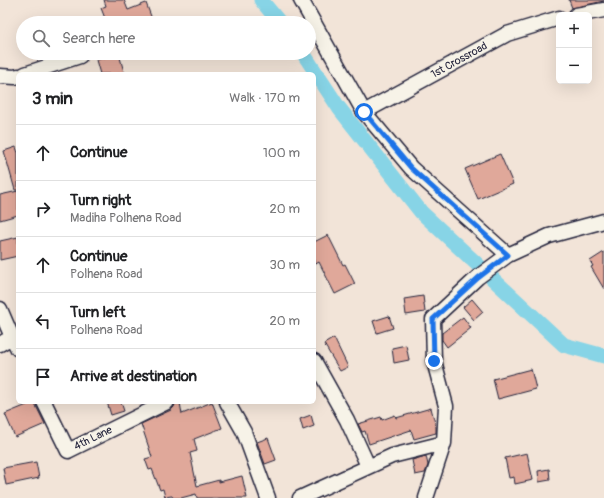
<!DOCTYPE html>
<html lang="en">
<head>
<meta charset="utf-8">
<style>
	body { margin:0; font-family:Pangolin,sans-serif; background:#f6f6f6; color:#202124 }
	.controls { position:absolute; right:12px; top:12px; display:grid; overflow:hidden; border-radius:6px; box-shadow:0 4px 16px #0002 }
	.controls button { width:36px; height:36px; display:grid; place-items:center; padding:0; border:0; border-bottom:1px solid #e0e0e0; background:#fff; color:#202124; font:20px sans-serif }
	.stop { position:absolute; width:12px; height:12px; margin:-9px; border:3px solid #1a73e8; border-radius:50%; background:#fff }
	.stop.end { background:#1a73e8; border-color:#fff; box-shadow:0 1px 4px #0008 }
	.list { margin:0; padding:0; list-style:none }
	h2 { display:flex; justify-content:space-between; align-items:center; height:52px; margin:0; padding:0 16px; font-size:17px }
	h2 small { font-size:13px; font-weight:400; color:#757577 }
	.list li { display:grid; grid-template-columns:26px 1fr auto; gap:12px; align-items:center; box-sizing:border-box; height:56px; padding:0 16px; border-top:1px solid #e0e0e0 }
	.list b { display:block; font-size:15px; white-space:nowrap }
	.list p { margin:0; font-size:13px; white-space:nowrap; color:#757577 }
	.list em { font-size:13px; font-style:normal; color:#757577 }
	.icon { flex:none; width:22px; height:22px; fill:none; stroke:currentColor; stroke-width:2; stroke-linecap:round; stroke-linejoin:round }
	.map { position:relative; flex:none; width:604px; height:498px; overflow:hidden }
	.search { position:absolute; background:#fff; box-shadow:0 4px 16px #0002; left:16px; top:16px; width:300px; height:44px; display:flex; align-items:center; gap:10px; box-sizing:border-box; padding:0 14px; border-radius:22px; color:#757577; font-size:15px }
	.panel { position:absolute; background:#fff; box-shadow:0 4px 16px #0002; left:16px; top:72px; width:300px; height:332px; border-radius:6px }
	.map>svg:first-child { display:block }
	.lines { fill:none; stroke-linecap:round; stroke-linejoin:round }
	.canal { stroke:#87d4e6; stroke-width:15 }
	.building { fill:#e0a89a; stroke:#22223b }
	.street-casing { stroke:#22223b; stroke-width:17 }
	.street { stroke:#f7f3e8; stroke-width:14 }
	.route { stroke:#1a73e8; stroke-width:5 }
	.labels { text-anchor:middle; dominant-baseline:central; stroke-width:4; stroke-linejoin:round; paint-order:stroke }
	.street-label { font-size:11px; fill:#22223b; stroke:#f7f3e8 }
</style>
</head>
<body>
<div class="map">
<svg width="604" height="498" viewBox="0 0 604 498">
	<rect width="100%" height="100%" fill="#f2e4d8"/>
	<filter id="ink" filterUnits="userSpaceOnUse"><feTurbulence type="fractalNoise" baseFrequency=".025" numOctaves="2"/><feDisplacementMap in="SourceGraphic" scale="8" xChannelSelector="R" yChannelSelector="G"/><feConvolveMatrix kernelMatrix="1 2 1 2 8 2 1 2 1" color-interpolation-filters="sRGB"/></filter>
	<g filter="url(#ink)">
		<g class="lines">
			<path class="canal" d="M261 0 280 23
				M303 53 339 108 421 212 564 345 604 356"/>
		</g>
		<path class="building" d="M104 0H124L128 10 146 3 152 19 142 23H113L111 18 106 21 101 8 106 6Z
			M569 0H604V1L572 8Z
			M119 54 124 72 116 74H100L96 60Z
			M16 147 18 153V190H15L4 151Z
			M500 154 513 184 478 199 465 169Z
			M18 191V215L0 220V195Z
			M328 235 343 265 345 264 355 284 335 294 319 262 314 265V242Z
			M18 237V256L0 260V241Z
			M604 252V289L591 267 593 266 590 261Z
			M423 296 425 312 406 315 404 299Z
			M472 299 483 312 474 320 463 307Z
			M389 316 393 328 377 333 373 321Z
			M463 317 471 328 447 347 442 340V333Z
			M334 338 348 367 340 371 324 344Z
			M406 345 409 360 394 363 392 348Z
			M531 369 536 389 498 399 493 379Z
			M34 402H36V406L45 424 15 437 5 414Z
			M107 402H121L124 411 111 415Z
			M212 402 222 428 194 439 197 451 190 453 197 486 219 480V482L242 476 247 498H197L196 494 181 498H173L172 496 165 497 163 489 160 490 152 469 149 470 145 459 152 457 141 424 171 410 174 407 175 404 180 403 182 414Z
			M431 408 436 427V433L414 439 411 430 369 444 365 431 362 432 358 424 381 417 382 420 395 415 396 418Z
			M311 415 314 426 303 430 300 419Z
			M268 438 276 460 265 464 257 442Z
			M527 453 533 480 515 484 514 477 509 478 505 458Z
			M426 456 428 465 425 473 415 475 412 460Z
			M36 462 39 478 6 485 3 468Z
			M549 469 550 480 539 482 538 471Z"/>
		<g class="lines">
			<g class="street-casing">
				<path id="street" d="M301 0 364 112 411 168 508 255
					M576 15 604 10
					M25 74 80 56
					M0 76 15 77 18 76
					M364 112 507 34 559 18
					M0 309 12 337
					M0 344 12 337 18 349
					M314 361 347 420 368 466
					M44 402 68 451 167 402
					M227 402 244 432 268 498
					M300 498 392 456 444 443
					M426 498 444 443 446 406 434 361 433 319 478 277 508 255 549 236 604 221"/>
			</g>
			<use href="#street" class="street"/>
		</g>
	</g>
	<g class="lines" filter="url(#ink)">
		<path class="route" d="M364 112 411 168 508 255 478 278 433 319 434 361"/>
	</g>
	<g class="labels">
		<g class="street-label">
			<text transform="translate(459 60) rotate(-29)">1st Crossroad</text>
			<text transform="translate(93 438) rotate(-26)">4th Lane</text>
		</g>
	</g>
</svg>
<div class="controls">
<button>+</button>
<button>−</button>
</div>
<div class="stop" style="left:364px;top:112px"></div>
<div class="stop end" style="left:434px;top:361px"></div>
<div class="search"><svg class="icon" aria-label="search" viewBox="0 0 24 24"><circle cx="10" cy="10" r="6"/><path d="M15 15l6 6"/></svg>Search here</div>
<section class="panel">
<h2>3 min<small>Walk · 170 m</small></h2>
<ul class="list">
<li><svg class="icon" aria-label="ahead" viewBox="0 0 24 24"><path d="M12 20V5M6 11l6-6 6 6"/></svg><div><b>Continue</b></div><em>100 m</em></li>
<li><svg class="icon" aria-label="right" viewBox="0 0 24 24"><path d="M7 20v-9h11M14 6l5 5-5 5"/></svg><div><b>Turn right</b><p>Madiha Polhena Road</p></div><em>20 m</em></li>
<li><svg class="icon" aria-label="ahead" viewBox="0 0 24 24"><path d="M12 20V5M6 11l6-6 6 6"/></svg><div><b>Continue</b><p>Polhena Road</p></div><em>30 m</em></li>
<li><svg class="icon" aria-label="left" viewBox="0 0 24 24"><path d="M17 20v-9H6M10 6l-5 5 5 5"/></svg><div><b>Turn left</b><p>Polhena Road</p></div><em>20 m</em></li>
<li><svg class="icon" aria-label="arrive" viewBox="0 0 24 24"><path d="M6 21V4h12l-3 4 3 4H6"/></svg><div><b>Arrive at destination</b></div></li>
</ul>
</section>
</div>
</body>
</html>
